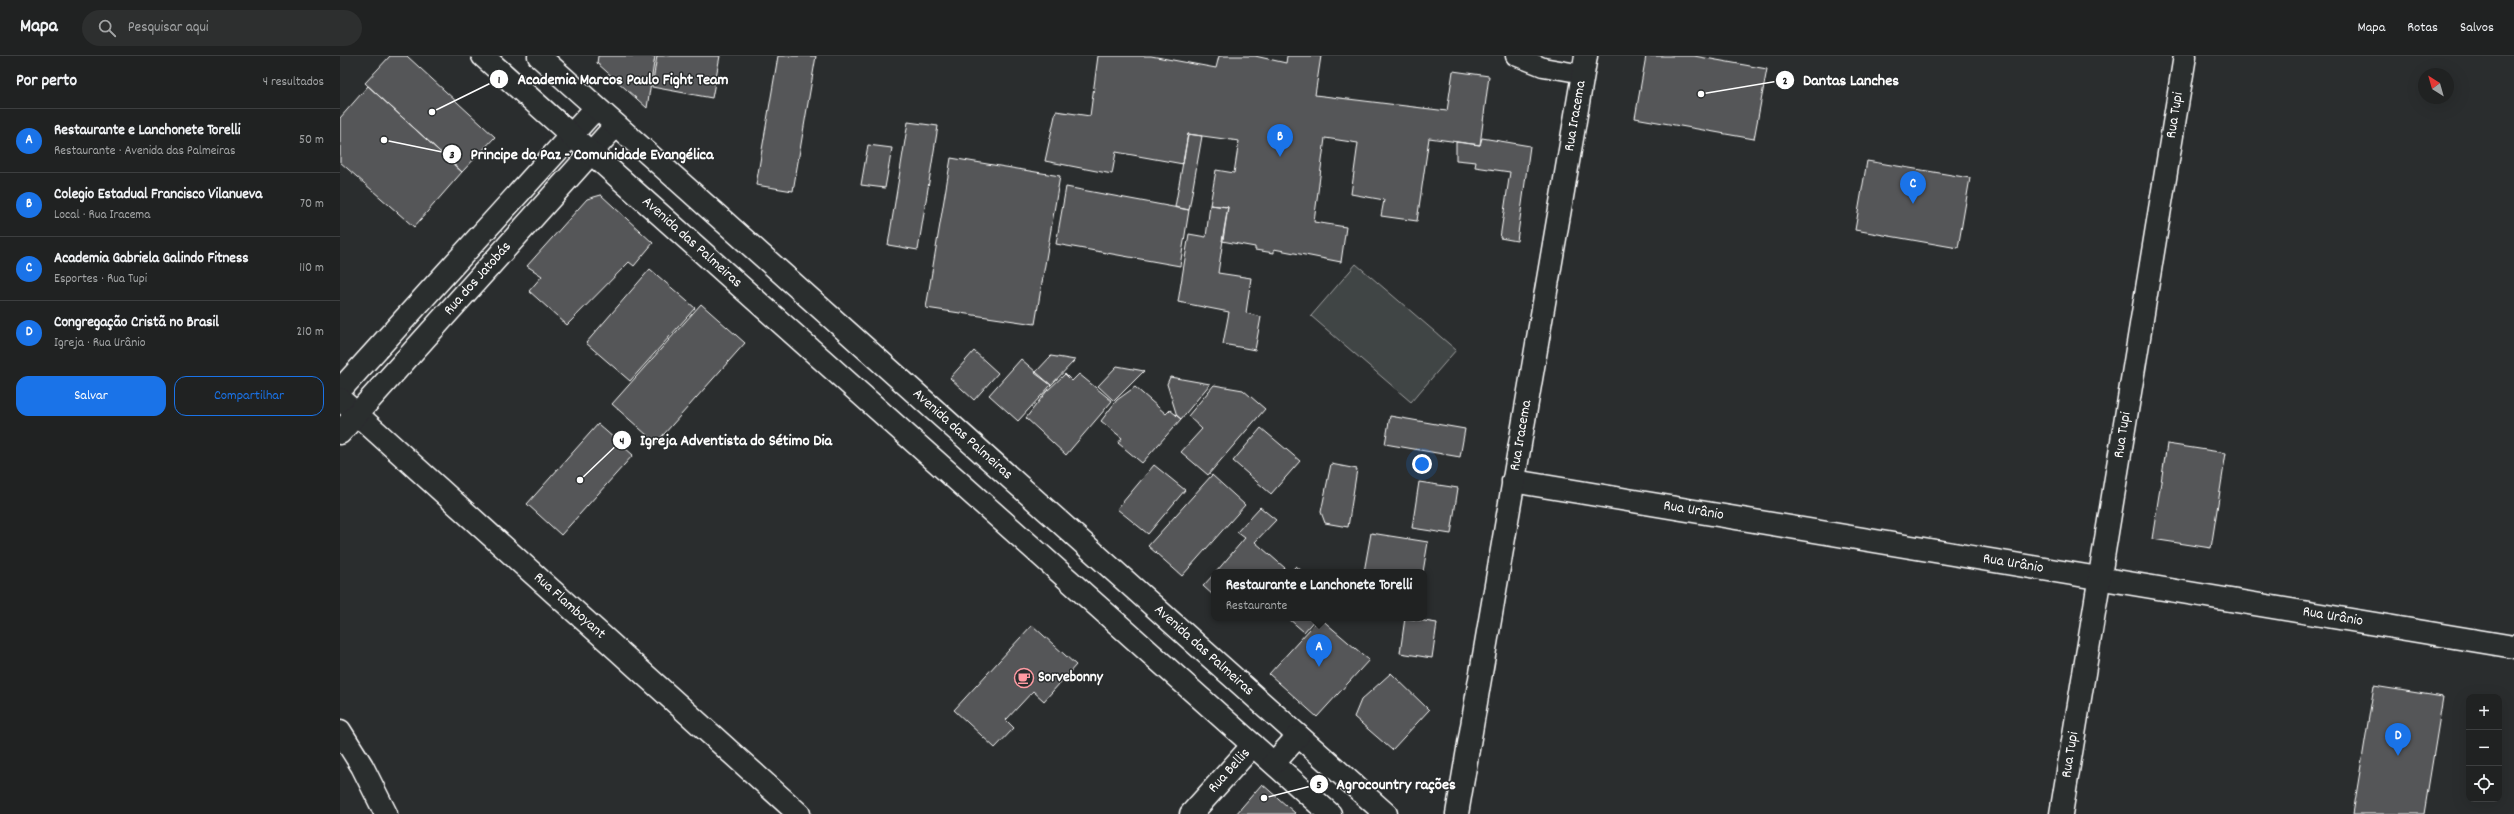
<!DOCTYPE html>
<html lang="pt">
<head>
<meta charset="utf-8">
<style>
	body { margin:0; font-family:Dekko,sans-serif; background:#2d2f2f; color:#f1f3f6 }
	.controls { position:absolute; right:12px; bottom:12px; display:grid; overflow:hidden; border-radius:8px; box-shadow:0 4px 16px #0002 }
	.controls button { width:36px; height:36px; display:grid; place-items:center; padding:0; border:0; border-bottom:1px solid #3d3f40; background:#202222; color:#f1f3f6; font:20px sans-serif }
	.compass { position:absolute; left:2078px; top:12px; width:36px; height:36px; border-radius:50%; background:#202222; box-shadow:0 4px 16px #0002; rotate:323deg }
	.you { position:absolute; left:1082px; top:408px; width:14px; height:14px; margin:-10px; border:3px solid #fff; border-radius:50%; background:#1a73e8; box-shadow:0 0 0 6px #1a73e833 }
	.badge { display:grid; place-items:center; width:26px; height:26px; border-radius:50%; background:#1a73e8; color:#fff; font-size:13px; font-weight:700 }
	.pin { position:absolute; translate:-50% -33px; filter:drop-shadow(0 1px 2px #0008) }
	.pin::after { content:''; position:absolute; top:21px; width:14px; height:12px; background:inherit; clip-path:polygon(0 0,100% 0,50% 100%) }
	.popup { position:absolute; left:871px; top:513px; width:216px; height:52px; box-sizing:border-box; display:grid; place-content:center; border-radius:8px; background:#202222; filter:drop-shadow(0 1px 3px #0005); font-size:13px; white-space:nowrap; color:#a2a4a5 }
	.popup b { font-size:15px; color:#f1f3f6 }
	.popup::after { content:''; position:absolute; left:50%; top:100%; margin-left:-8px; border:8px solid transparent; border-top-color:#202222 }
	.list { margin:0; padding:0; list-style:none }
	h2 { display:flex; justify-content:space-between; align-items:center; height:52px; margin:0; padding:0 16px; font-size:17px }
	h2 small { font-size:13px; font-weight:400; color:#a2a4a5 }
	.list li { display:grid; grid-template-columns:26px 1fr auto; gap:12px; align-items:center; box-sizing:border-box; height:64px; padding:0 16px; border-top:1px solid #3d3f40 }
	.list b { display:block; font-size:15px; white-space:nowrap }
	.list p { margin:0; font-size:13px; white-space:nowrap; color:#a2a4a5 }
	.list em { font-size:13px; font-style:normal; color:#a2a4a5 }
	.actions { display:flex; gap:8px; padding:12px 16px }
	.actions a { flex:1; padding:9px 0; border:1px solid #1a73e8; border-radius:12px; text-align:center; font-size:14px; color:#1a73e8 }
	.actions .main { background:#1a73e8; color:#fff }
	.icon { flex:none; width:22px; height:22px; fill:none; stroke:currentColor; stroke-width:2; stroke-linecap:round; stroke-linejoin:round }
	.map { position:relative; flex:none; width:2174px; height:758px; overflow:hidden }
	header { display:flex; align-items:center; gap:24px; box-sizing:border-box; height:56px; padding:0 20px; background:#202222; border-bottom:1px solid #3d3f40 }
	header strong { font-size:19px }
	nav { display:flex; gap:22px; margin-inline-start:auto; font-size:14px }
	.search { width:280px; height:36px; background:#2d2f2f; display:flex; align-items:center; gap:10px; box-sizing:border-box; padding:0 14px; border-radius:22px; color:#a2a4a5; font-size:15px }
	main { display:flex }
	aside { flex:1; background:#202222 }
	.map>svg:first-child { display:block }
	.green { fill:#414445; stroke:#a0a2a2 }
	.building { fill:#555758; stroke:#fff }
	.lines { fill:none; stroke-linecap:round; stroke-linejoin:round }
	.service-casing { stroke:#fff; stroke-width:21 }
	.minor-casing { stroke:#fff; stroke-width:25 }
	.tertiary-casing { stroke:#fff; stroke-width:25 }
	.service { stroke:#2a2d2e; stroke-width:18 }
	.minor { stroke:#2a2d2e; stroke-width:22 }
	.tertiary { stroke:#2a2d2e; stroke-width:22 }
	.labels { text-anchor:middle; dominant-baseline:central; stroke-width:3; stroke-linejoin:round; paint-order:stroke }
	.street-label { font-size:15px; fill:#fff; stroke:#2a2d2e }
	.poi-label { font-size:15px; font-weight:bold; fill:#fff; stroke:#2a2d2e; text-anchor:start }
	.leader { fill:none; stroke:#fff; stroke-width:1.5 }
	.callout-dot { fill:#fff; stroke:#2a2d2e; stroke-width:1.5 }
	.mark-label { font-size:12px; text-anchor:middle; font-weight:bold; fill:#111 }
	.callout-label { font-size:16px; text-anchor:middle; font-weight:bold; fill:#fff; stroke:#2a2d2e; stroke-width:3; stroke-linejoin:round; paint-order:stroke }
</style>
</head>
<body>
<header>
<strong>Mapa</strong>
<div class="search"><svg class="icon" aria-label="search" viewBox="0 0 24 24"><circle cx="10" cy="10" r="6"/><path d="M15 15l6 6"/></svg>Pesquisar aqui</div>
<nav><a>Mapa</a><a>Rotas</a><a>Salvos</a></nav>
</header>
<main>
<aside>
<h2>Por perto<small>4 resultados</small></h2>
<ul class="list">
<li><span class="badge">A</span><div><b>Restaurante e Lanchonete Torelli</b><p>Restaurante · Avenida das Palmeiras</p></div><em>50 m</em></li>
<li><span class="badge">B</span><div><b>Colegio Estadual Francisco Vilanueva</b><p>Local · Rua Iracema</p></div><em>70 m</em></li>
<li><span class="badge">C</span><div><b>Academia Gabriela Galindo Fitness</b><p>Esportes · Rua Tupi</p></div><em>110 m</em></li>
<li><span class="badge">D</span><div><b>Congregação Cristã no Brasil</b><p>Igreja · Rua Urânio</p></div><em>210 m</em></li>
</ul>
<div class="actions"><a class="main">Salvar</a><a>Compartilhar</a></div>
</aside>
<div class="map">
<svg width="2174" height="758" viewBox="0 0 2174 758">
	<rect width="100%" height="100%" fill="#2a2d2e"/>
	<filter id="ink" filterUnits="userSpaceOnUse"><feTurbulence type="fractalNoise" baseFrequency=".025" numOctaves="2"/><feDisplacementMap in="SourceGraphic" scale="8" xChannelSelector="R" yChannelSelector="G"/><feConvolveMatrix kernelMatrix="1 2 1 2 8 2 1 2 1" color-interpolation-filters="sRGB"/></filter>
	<g filter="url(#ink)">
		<path class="green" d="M1016 208 1116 294 1071 346 971 260Z"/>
		<path class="building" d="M50 0H67L155 81 122 116 25 27Z
			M258 0H315L307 52 257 7Z
			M317 0H380L372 42 312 31Z
			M438 0H476L453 135 416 129Z
			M758 0H811L876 12 879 0H915L946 7 947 0H981L975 39 1107 55 1113 15 1149 20 1140 89 1089 82 1077 165 1041 160 1044 144 1011 138 1018 87 985 82 974 166 1006 171 1001 206 934 193V197L915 194V191L882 185 888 151 870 149 876 114 894 117 899 85 848 78 843 108 776 96 772 118 705 105 716 55 750 60Z
			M1306 0H1354L1427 13 1414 83 1295 62Z
			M28 30 122 116 74 171 0 106V62Z
			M568 66 598 70 578 194 548 189Z
			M848 78 862 80 849 154 835 151Z
			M1142 82 1190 90 1177 185 1160 182 1170 116 1135 111 1136 106 1116 104V86L1140 89Z
			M528 89 552 92 545 132 521 129Z
			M611 102 720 120 695 268 586 252Z
			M1527 105 1630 122 1618 192 1515 174Z
			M726 131 849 154 840 210 716 188Z
			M261 139 313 187 294 210 289 206 227 269 189 235 202 220 187 210 247 143Z
			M870 149 888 151 878 217 911 222 906 257 921 261 915 294 883 288 889 256 838 246 849 178 866 181Z
			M310 213 355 252 290 325 246 287Z
			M361 248 405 287 316 387 272 348Z
			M634 295 658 317 634 344 610 322Z
			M711 300 735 304 711 329 695 317Z
			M681 303 711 329 678 365 649 339Z
			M777 310 804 315 774 345 758 330Z
			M725 318 732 325 739 318 772 345 726 399 686 362 706 336Z
			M830 321 870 328 841 363 837 360 827 328Z
			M874 329 903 334 925 353 868 419 841 396 862 373 848 360Z
			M795 331 826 358 830 354 841 363 802 407 778 387 782 382 761 365 777 344Z
			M1050 360 1125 373 1120 401 1045 388Z
			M258 368 293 399 221 479 187 448Z
			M921 372 960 405 931 438 893 405Z
			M1827 388 1886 397 1871 492 1812 483Z
			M991 408 1017 413 1008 471 985 467 981 456Z
			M814 409 845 434 808 478 777 453Z
			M872 419 905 449 842 520 808 490Z
			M1079 426 1118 432 1111 478 1072 472Z
			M920 451 936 464 915 486 945 512 941 516H876L905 482 897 476Z
			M1031 477 1088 486 1083 516H1024Z
			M956 510 963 516H950Z
			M874 518V540L863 530Z
			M948 562H976L964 576Z
			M980 562 1029 604 977 661 929 618Z
			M1065 562 1097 567 1092 602 1060 597Z
			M692 569 736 609 704 645 693 635 666 664 674 672 655 692 614 654Z
			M1051 617 1089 654 1052 694 1014 661 1021 644Z
			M2034 630 2103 641 2084 758H2013Z
			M922 728 955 757 954 758H896Z"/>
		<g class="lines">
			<g class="service-casing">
				<path id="service" d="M1175 0 1203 11 1243 18"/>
			</g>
			<g class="minor-casing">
				<g id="minor">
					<path d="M0 334 256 52"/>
					<path id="s1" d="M0 343 459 758"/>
					<path id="s2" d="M0 377 276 69"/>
					<path id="s3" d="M1173 425 2174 591"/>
					<path d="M0 675 22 710 46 758"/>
					<path id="s4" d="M851 758 913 689"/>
					<path id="s5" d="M1117 758 1246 0"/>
					<path id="s6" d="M1721 758 1845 0"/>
				</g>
			</g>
			<g class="tertiary-casing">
				<g id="tertiary">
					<path id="s7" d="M143 0 990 758"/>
					<path id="s8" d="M199 0 1046 758"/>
					<path d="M934 707 958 680"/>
				</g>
			</g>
			<use href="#service" class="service"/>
			<use href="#minor" class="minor"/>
			<use href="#tertiary" class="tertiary"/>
		</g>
	</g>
	<defs>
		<g id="cafe-ring" transform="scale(1)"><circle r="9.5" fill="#2a2d2e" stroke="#ff9aa2" stroke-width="1.5"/><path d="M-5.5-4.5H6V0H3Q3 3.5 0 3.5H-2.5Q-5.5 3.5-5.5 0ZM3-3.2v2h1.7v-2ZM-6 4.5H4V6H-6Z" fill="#ff9aa2"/></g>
	</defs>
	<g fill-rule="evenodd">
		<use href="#cafe-ring" x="684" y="622"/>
	</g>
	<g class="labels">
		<g class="street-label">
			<text stroke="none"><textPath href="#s6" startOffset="708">Rua Tupi</textPath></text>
			<text stroke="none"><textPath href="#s5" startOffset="708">Rua Iracema</textPath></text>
			<text stroke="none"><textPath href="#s7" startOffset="280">Avenida das Palmeiras</textPath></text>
			<text stroke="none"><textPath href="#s2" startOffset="207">Rua dos Jatobás</textPath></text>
			<text stroke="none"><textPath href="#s8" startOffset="568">Avenida das Palmeiras</textPath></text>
			<text stroke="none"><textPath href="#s5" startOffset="384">Rua Iracema</textPath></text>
			<text stroke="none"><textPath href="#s6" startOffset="384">Rua Tupi</textPath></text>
			<text stroke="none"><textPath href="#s3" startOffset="183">Rua Urânio</textPath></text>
			<text stroke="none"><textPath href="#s3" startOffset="507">Rua Urânio</textPath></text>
			<text stroke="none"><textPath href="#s1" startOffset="309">Rua Flamboyant</textPath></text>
			<text stroke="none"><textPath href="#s3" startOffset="831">Rua Urânio</textPath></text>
			<text stroke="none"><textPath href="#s8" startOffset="892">Avenida das Palmeiras</textPath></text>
			<text stroke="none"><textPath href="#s6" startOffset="60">Rua Tupi</textPath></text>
			<text stroke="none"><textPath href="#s4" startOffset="58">Rua Bellis</textPath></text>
		</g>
		<g class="poi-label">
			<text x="698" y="622">Sorvebonny</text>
		</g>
	</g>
	<path class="leader" d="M92 56L159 23M1361 38L1445 24M44 84L112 98M240 424L282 384M924 742L979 728"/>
	<g class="callout-dot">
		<circle cx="92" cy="56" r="4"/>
		<circle cx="1361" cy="38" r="4"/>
		<circle cx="44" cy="84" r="4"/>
		<circle cx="240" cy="424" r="4"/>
		<circle cx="924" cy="742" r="4"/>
		<circle cx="159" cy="23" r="10"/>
		<circle cx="1445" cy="24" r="10"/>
		<circle cx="112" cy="98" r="10"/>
		<circle cx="282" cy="384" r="10"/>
		<circle cx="979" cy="728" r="10"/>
	</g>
	<g class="mark-label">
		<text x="159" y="27">1</text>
		<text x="1445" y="28">2</text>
		<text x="112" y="102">3</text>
		<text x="282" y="388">4</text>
		<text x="979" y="732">5</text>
	</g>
	<g class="callout-label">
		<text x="283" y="28">Academia Marcos Paulo Fight Team</text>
		<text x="1511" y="29">Dantas Lanches</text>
		<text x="252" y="103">Principe da Paz - Comunidade Evangélica</text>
		<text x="396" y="389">Igreja Adventista do Sétimo Dia</text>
		<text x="1056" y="733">Agrocountry rações</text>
	</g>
</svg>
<div class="controls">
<button>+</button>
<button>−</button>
<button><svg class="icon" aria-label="locate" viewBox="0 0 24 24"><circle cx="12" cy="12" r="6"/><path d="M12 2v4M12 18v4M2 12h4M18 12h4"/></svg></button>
</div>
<svg class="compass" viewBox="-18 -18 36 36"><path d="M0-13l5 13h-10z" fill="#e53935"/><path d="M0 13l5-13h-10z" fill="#a2a4a5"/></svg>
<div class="you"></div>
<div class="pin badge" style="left:979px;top:611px">A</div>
<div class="popup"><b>Restaurante e Lanchonete Torelli</b>Restaurante</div>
<div class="pin badge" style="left:940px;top:101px">B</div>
<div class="pin badge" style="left:1573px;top:148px">C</div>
<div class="pin badge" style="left:2058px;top:700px">D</div>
</div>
</main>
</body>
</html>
